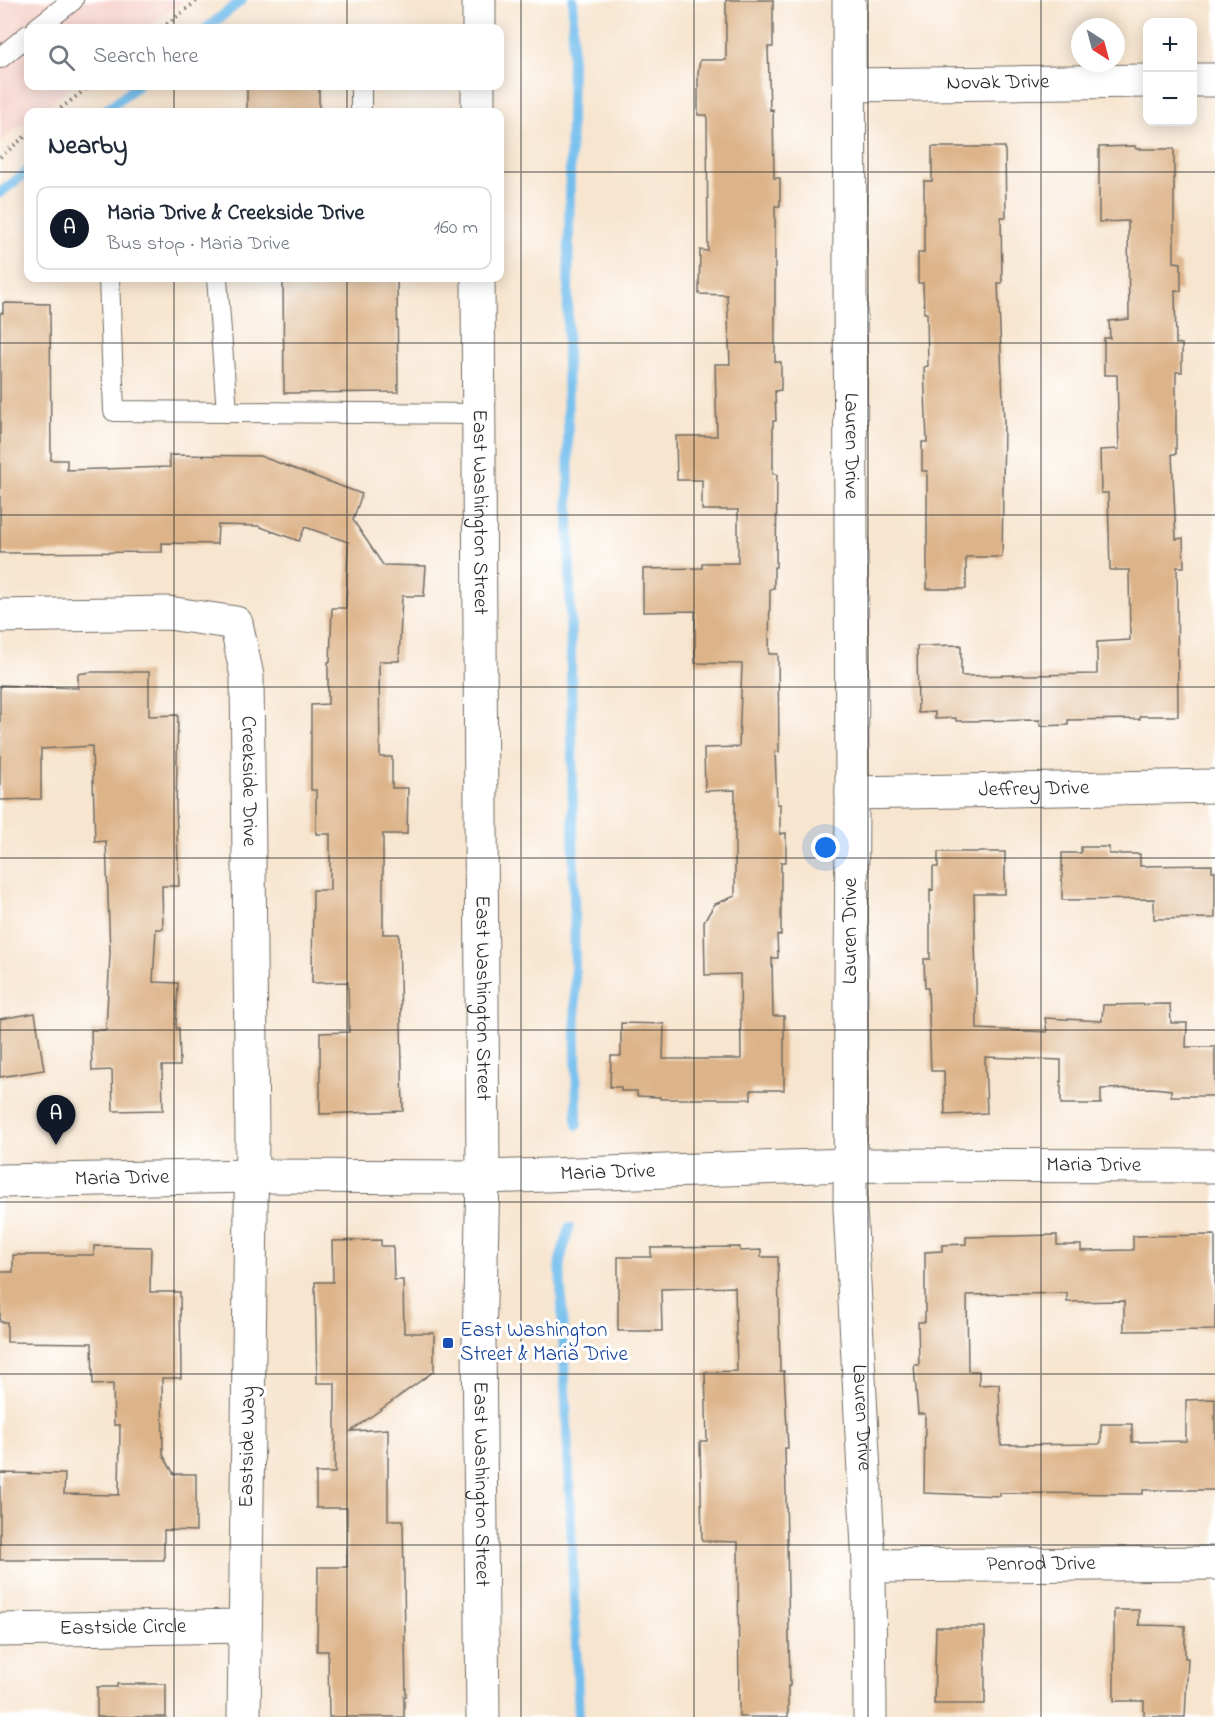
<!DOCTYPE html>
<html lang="en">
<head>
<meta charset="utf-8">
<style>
	body { margin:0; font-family:"Indie Flower",sans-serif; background:#f6f6f7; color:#1f2937 }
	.controls { position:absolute; right:18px; top:18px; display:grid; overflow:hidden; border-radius:12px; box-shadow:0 3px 15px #0003 }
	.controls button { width:54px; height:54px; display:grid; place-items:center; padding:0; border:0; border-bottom:2px solid #e0e1e3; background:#fff; color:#1f2937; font:30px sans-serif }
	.compass { position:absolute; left:1071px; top:18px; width:54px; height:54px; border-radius:50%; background:#fff; box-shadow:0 3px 15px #0003; rotate:144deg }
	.you { position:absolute; left:826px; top:848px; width:21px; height:21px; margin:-15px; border:4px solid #fff; border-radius:50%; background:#1a73e8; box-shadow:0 0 0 9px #1a73e833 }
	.badge { display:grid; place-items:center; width:39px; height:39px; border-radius:50%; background:#111827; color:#fff; font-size:20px; font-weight:700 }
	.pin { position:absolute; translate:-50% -50px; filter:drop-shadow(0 2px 3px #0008) }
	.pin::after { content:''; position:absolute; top:32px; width:21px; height:18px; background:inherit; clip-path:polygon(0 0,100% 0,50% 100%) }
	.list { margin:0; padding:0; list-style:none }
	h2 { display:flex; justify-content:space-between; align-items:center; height:78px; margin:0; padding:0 24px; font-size:26px }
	h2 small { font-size:20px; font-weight:400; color:#747a83 }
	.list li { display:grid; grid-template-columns:39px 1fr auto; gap:18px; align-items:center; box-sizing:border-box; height:84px; margin:0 12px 12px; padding:0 12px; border:2px solid #e0e1e3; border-radius:12px }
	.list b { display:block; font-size:22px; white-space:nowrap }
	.list p { margin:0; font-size:20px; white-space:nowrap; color:#747a83 }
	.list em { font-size:20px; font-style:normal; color:#747a83 }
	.icon { flex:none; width:33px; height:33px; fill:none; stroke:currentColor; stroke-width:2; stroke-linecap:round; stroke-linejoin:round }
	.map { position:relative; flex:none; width:1215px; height:1717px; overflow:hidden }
	.search { position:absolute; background:#fff; box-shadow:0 3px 15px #0003; left:24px; top:24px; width:480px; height:66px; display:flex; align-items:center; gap:15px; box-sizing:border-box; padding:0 21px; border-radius:12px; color:#747a83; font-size:22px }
	.panel { position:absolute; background:#fff; box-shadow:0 3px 15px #0003; left:24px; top:108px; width:480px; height:174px; border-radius:12px }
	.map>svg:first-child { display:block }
	.built { fill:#f7d0c9 }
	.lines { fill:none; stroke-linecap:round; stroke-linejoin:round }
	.stream { stroke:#75bfee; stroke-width:10 }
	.building { fill:#ddb489 }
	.lane-casing { stroke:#726c64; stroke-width:22 }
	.street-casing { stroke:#726c64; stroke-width:35 }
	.secondary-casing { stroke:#726c64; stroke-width:35 }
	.path { stroke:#726c64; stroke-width:4; stroke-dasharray:1.5 4.5; stroke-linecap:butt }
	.lane { stroke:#fff; stroke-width:20 }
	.street { stroke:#fff; stroke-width:33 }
	.secondary { stroke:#fff; stroke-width:33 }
	.grid { fill:none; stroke:#2b2b2b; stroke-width:1.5; stroke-opacity:0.55 }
	.transit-dot { fill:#1a4fb4; stroke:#fff; stroke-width:2 }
	.labels { text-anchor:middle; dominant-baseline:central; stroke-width:6; stroke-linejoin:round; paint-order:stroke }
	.street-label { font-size:21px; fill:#2b2b2b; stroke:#fff }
	.transit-label { font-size:21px; fill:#164399; stroke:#fff; text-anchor:start }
</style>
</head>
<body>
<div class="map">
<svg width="1215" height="1717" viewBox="0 0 1215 1717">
	<rect width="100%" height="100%" fill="#fff"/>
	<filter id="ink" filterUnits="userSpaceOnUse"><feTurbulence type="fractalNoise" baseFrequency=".0167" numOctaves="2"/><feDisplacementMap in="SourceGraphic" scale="12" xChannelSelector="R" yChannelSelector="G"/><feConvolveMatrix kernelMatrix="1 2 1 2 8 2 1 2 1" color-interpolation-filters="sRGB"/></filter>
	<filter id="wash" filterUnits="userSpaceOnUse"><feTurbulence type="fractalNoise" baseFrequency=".008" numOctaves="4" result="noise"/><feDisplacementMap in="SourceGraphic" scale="24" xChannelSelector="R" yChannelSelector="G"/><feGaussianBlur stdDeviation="1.35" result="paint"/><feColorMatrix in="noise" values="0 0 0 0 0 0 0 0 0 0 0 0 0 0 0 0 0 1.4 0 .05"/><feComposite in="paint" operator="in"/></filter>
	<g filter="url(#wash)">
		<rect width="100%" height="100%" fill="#f7e5cf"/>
		<path class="built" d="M0 0H184L147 28H28V86H73L38 112H28V120L0 142Z"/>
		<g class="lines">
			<path class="stream" d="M573 0 567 354 577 1125
				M207 28 242 0
				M103 112 137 86
				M0 193 28 171
				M569 1228 560 1261 579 1717"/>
		</g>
		<g id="blocks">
			<path class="building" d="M726 0H773V47H768L770 110 773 109 774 178H780V206H775V362H781V390L775 391 776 421H773V474H777L776 567H774V588L770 589 769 654H778L779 752 775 751 777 804H780V834L786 833V862H781V935H777L778 958H772L773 1016H784V1090H751V1099H660V1097L637 1096V1091H621V1087H610L611 1056H621V1023L664 1024 663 1059H741L740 974 705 975 704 921 715 904 735 896V790L705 791 704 748 739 747 742 664 695 663V611L643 612V569L702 568V563H738V510H702V480H677L676 436H717L715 364H730L727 295 699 294 700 250 708 251 707 115H698V73L700 60H726Z
				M247 86H319V112H247Z
				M1135 146 1136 149H1174V262L1181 263V291L1175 290 1176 344H1182V372H1176V454H1172L1176 539 1183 538 1184 567H1177L1178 716H1140V719L1068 720V725L1040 726V720L956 721V718L935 719V712L918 713 917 646 961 645V676L1097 674V642L1130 640 1129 570H1110L1108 493H1101L1100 450 1119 449 1117 375H1104V338H1110L1109 321 1129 319 1128 221 1099 222V147Z
				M932 147H1005L1006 217H1001L1002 283H998L1004 423 1002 557H966V589H927V471H922V442H927L924 367 928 366 927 313H924L923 283H918V253H924V181H932Z
				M283 278H397L398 392 284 393Z
				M3 303 50 304 51 460H67V470L170 467 169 455 260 456 362 494 353 520 383 565 426 566 424 596H402L399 661H379L380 757H392V788H408L407 834H383V934H399L403 1111 320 1114V1033L349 1032 348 982 312 983 313 890H330V834H316V790H311V705L328 704V662H330L332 608H346L348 542 305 527 299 541 258 526 218 525 217 544 162 543V552L0 553V313H3Z
				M91 672H149V716L178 715 176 808 179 886H162L163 929H156L153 982 178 983 176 1028H179L180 1066H162L163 1110 113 1111 112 1070 92 1071 91 1030H106L110 953 106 841 95 842 92 746 41 749V799L0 800V685L78 688V674Z
				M1081 847H1109V854H1140V866L1212 865V871H1215V918L1154 919V899L1062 900V853H1081Z
				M938 852H1005V894H974L977 1029 1047 1032 1045 1018 1102 1021 1103 1005 1170 1004 1171 1023H1187L1186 1047H1215V1096H1171V1090L1153 1088 1101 1089V1104H1061V1060L985 1057 987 1113 945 1115 944 1071H931L928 988H925L924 959H930V889L933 890V867H938Z
				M35 1013 44 1070 0 1077V1019Z
				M1057 1235V1245H1081V1251L1133 1250V1236L1215 1235V1330L1124 1331V1301L1067 1302V1293L967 1295 968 1371H979V1385L999 1384 1001 1445 1099 1444 1101 1442V1424H1132V1442L1186 1441V1400L1215 1399V1490H1143V1494L1000 1493V1496L924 1493 925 1414H918L914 1365H919L918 1322H925V1252L942 1251V1245L966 1244V1237Z
				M381 1240V1246H393L394 1280H403L404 1333H434V1371L351 1431 388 1429V1520H403L406 1696H404V1717H329L328 1651H317L318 1567H347V1508H316V1473H335V1383H317L315 1282H333L332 1241Z
				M94 1246 151 1247 150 1292H180L181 1378H162L163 1455 174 1474H196V1531L164 1530V1560H0V1473L65 1474 64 1494 119 1495 120 1425H114L113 1384 93 1385 92 1343 7 1342V1322H0V1272H13V1255H94Z
				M740 1247V1251L761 1250V1257H778L780 1371H784L788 1448H785L790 1686H788V1717H739L738 1542 702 1541 700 1441H707L705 1372 737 1371 735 1287 661 1289 662 1331H618V1257H651V1248Z
				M1114 1610H1139V1625L1185 1626V1658H1188L1185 1717H1144V1701H1114Z
				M936 1627H985V1704H934Z
				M117 1684H166V1717H97V1687H117Z"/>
		</g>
	</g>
	<g filter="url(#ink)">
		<use href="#blocks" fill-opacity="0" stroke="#726c64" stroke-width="1.5"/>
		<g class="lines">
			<g class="lane-casing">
				<path id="lane" d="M37 28 73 0
					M0 58 28 35
					M361 86V112
					M109 278 114 411 478 414
					M217 278 227 412"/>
			</g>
			<g class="street-casing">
				<g id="street">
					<path id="s1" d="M849 0 852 793 850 1208 869 1566 870 1717"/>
					<path d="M1192 80H1215"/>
					<path id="s2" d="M850 85 1148 81"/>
					<path id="s3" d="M0 616 168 613 236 623 247 676 252 1137 244 1717"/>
					<path id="s4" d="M852 793 1215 786"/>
					<path id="s5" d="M869 1566 1215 1563"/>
					<path id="s6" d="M0 1630 245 1626"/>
				</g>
			</g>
			<g class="secondary-casing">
				<g id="secondary">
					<path d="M479 28V0"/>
					<path d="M478 112V86"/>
					<path id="s7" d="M478 278 483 1177 479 1343 483 1717"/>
					<path id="s8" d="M0 1181 252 1176 483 1177 850 1165 1215 1166"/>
				</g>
			</g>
			<path class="path" d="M162 28 198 0
				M56 112 90 86
				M0 157 28 134"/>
			<use href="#lane" class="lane"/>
			<use href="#street" class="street"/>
			<use href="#secondary" class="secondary"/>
		</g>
	</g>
	<path class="grid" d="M174 0V28M347 0V28M521 0V1717M694 0V1717M868 0V1717M1041 0V1717M174 86V112M347 86V112M0 172H28M500 172H1215M174 278V1717M347 278V1717M0 343H1215M0 515H1215M0 687H1215M0 858H1215M0 1030H1215M0 1202H1215M0 1374H1215M0 1545H1215"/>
	<rect class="transit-dot" x="442" y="1337" width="12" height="12" rx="3"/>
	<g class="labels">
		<g class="street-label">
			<text stroke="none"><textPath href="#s2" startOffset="148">Novak Drive</textPath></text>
			<text stroke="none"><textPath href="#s1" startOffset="446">Lauren Drive</textPath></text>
			<text stroke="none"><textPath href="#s7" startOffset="234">East Washington Street</textPath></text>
			<text stroke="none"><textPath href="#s3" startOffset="396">Creekside Drive</textPath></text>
			<text stroke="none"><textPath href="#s4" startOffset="182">Jeffrey Drive</textPath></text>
			<text transform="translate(851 931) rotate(-90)">Lauren Drive</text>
			<text stroke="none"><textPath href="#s7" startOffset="720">East Washington Street</textPath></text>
			<text stroke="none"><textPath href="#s8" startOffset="1094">Maria Drive</textPath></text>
			<text stroke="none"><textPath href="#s8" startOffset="608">Maria Drive</textPath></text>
			<text stroke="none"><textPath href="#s8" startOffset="122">Maria Drive</textPath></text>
			<text stroke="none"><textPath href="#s1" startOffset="1418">Lauren Drive</textPath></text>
			<text transform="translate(248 1447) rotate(-89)">Eastside Way</text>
			<text stroke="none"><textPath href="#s7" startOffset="1206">East Washington Street</textPath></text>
			<text stroke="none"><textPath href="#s5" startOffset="172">Penrod Drive</textPath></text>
			<text stroke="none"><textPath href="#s6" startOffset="123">Eastside Circle</textPath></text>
		</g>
		<g class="transit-label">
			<text x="460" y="1331">East Washington<tspan x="460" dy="24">Street &amp; Maria Drive</tspan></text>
		</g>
	</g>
</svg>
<div class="controls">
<button>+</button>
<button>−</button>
</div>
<svg class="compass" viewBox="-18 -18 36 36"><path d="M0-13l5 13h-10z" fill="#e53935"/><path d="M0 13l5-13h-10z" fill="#747a83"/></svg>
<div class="you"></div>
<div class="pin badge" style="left:56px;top:1145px">A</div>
<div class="search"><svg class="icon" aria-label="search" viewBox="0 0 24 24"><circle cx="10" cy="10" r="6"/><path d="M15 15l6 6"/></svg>Search here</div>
<section class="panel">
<h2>Nearby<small></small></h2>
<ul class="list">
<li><span class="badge">A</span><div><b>Maria Drive &amp; Creekside Drive</b><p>Bus stop · Maria Drive</p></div><em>160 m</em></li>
</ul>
</section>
</div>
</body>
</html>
